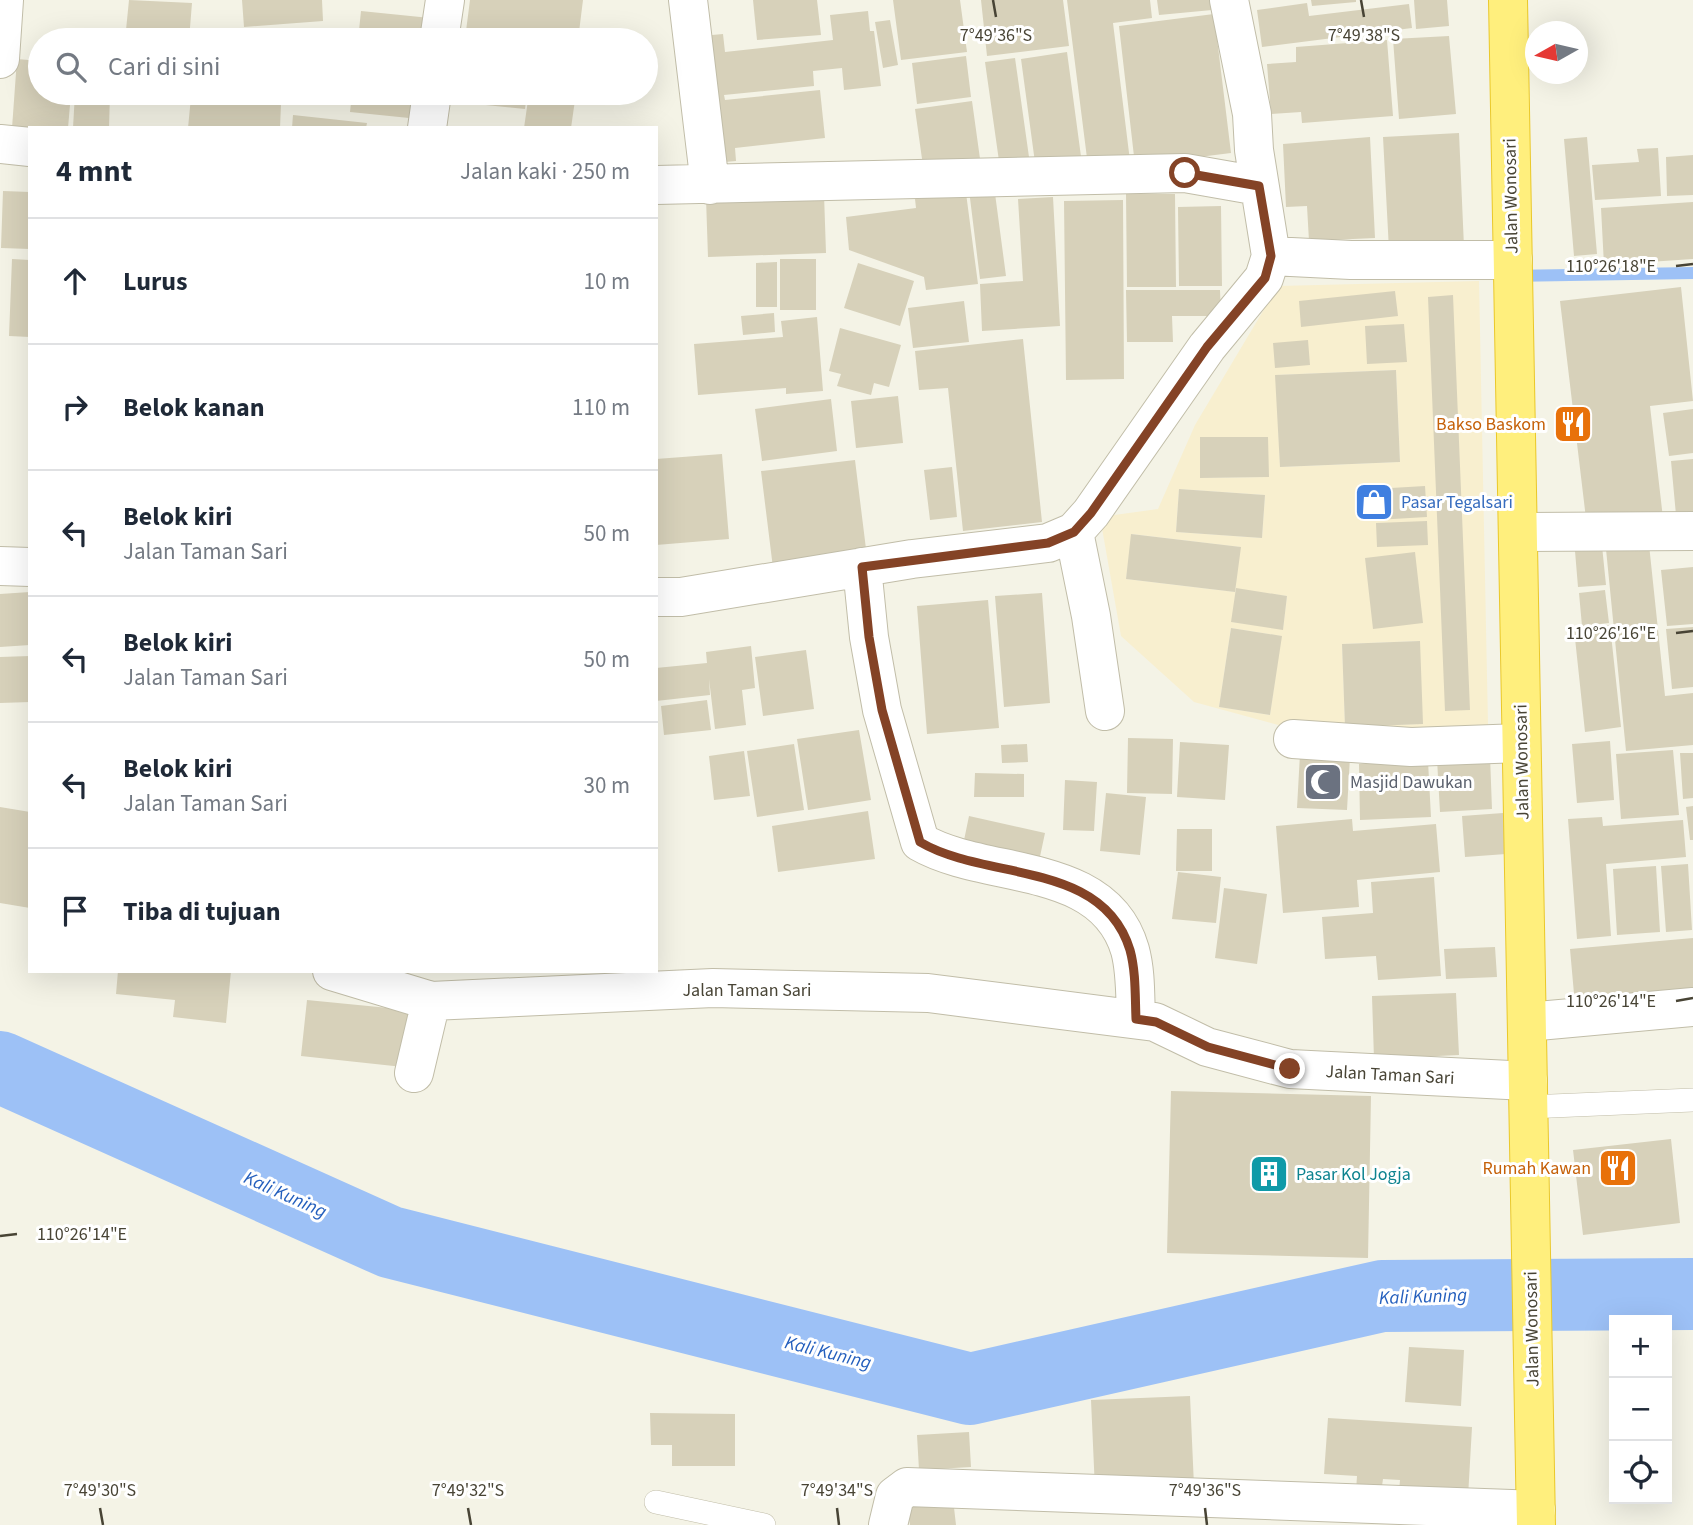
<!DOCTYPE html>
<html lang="id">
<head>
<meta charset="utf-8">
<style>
	body { margin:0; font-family:"Source Sans 3",sans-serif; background:#f6f6f7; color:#1f2937 }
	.controls { position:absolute; right:21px; bottom:21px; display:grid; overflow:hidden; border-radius:0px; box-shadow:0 7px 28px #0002 }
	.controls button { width:63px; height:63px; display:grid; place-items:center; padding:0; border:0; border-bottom:2px solid #e0e1e3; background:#fff; color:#1f2937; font:35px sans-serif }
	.compass { position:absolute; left:1525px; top:21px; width:63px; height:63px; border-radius:50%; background:#fff; box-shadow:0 7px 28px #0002; rotate:262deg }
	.stop { position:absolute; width:21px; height:21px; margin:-16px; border:5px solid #844326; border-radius:50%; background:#fff }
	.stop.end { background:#844326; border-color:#fff; box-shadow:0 2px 7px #0008 }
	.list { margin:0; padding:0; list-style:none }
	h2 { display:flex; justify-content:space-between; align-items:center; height:91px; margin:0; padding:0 28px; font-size:30px }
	h2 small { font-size:23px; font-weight:400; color:#747a83 }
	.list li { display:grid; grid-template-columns:46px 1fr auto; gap:21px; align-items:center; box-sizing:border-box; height:126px; padding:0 28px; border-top:2px solid #e0e1e3 }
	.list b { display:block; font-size:26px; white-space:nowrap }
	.list p { margin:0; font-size:23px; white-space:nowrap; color:#747a83 }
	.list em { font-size:23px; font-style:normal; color:#747a83 }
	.icon { flex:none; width:38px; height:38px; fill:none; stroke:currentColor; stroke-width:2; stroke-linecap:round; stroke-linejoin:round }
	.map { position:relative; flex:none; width:1693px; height:1525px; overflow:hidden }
	.search { position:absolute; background:#fff; box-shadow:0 7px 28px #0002; left:28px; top:28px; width:630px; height:77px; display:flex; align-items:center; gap:18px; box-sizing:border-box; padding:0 24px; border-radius:38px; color:#747a83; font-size:26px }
	.panel { position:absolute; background:#fff; box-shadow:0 7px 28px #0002; left:28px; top:126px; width:630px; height:847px; border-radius:0px }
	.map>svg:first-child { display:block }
	.commercial { fill:#f8efcf; fill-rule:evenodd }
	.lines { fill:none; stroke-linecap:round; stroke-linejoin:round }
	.stream { stroke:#9dc1f6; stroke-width:12 }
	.river { stroke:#9dc1f6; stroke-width:72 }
	.building { fill:#d7d1ba }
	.service-casing { stroke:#c1bda8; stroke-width:24 }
	.minor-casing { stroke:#c1bda8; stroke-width:40 }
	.trunk-casing { stroke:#eac82a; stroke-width:40 }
	.service { stroke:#fff; stroke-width:23 }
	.minor { stroke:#fff; stroke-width:38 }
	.trunk { stroke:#ffef7d; stroke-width:38 }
	.route { stroke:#844326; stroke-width:9 }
	.ticks { fill:none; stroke:#484435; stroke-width:2.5 }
	.labels { text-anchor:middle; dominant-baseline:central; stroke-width:6; stroke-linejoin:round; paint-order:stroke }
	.street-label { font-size:18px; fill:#484435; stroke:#fff }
	.food-label { font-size:18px; fill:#c56008; stroke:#fff; text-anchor:end }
	.shop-label { font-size:18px; fill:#366cbe; stroke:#fff; text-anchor:start }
	.worship-label { font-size:18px; fill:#5b616d; stroke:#fff; text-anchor:start }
	.culture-label { font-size:18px; fill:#0d838f; stroke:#fff; text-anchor:start }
	.water-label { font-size:19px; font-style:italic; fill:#245fbd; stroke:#fff }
	.ticks-label { font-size:18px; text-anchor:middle; fill:#484435; stroke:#fff; stroke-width:6; stroke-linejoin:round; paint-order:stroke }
</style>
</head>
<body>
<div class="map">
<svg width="1693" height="1525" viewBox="0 0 1693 1525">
	<rect width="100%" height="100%" fill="#f4f3e6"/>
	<path class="commercial" d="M1479 281 1488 725 1304 732 1194 702 1121 636 1100 517 1158 509 1195 425 1278 286ZM1396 370 1400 462 1280 467 1276 375ZM1268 437V477L1201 478 1200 438ZM1179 489 1265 495 1262 538 1176 532ZM1132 534 1240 547 1235 592 1126 579ZM1236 589 1287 596 1283 629 1232 622ZM1231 628 1281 636 1270 715 1219 707ZM1419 641 1422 724 1345 726 1342 644Z"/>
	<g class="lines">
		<path class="stream" d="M1516 276 1693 273"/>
		<path class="river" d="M0 1067 390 1242 970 1389 1382 1296 1693 1294"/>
	</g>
	<path class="building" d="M129 0 192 3 189 40H125Z
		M242 0H322L323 21 244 27Z
		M470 0H583L578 40H544L466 31Z
		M753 0H817L821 35 757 40Z
		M893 0H960L967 52 901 60Z
		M981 0H1063L1069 46 987 56Z
		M1067 0H1150L1152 18 1113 23 1130 161 1088 166Z
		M1157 0H1211L1212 10 1159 15Z
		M1311 0H1356V2L1312 6Z
		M1414 0H1447L1449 26 1416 29Z
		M1307 3 1309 16 1409 4 1412 28 1262 47 1257 10Z
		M361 11 430 18 428 40H358Z
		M868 11 870 31H874L881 86 844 90 842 68 813 71 814 86 724 95 725 100 820 90 825 138 735 148 736 161 714 163 701 36 723 34 725 52 833 40 830 15Z
		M1214 14 1231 153 1135 165 1119 26Z
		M890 20 898 65 883 68 875 22Z
		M317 32 318 40H254V38Z
		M1449 36 1456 114 1399 119 1393 39Z
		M1387 40 1393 116 1302 123 1301 112 1271 114 1267 64 1296 62V47Z
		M1067 52 1082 164 1036 170 1021 59Z
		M966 56 971 97 917 104 912 63Z
		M1015 58 1029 157 999 161 985 62Z
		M17 59 40 61V93H71L68 128H12Z
		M75 93H110L109 128H73Z
		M352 93H422L419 119 350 112Z
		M477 93H527L525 109 476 104Z
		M529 93H576L571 128H524Z
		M191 97 281 104 280 128H188Z
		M972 101 981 166 924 173 915 109Z
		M293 115 367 123 366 128H292Z
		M1459 133 1464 247 1389 250 1383 137Z
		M1370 137 1375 238 1309 241 1307 206 1286 207 1283 144Z
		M1587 137 1597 254 1574 256 1564 139Z
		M1658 148 1661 196 1595 200 1592 165 1639 162 1637 149Z
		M1693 155V195L1667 196 1666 157Z
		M994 186 1006 276 980 279 969 190Z
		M3 191 30 192V249L1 248Z
		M966 193 978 284 926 290 924 277 849 250 846 217 916 208 915 199Z
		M824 194 826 253 708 257 706 198Z
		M1126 194H1175L1176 287H1127Z
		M1053 197 1060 326 982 331 980 284 1023 281 1018 199Z
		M1123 200 1124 379 1066 380 1064 201Z
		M1693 202V259L1604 265 1601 208Z
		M1221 206 1222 286H1179L1178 207Z
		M12 259 30 260V337L9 336Z
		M780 259H816V310H780Z
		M777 262V307H756V263Z
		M858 263 914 281 900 326 844 308Z
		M1681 287 1693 401 1650 406 1663 518 1587 527 1560 301Z
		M1126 290H1220L1221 316H1172L1173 342H1127Z
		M1395 291 1398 316 1301 327 1299 301Z
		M1453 295 1470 710 1445 711 1428 297Z
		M964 301 969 342 913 348 908 308Z
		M774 313 775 332 743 335 741 316Z
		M817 317 823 391 786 394V388L698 395 694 344 783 337 781 321Z
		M1404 324 1407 362 1367 364 1365 326Z
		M840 328 901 345 889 387 874 383 871 395 837 386 841 374 829 371Z
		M1023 339 1042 522 963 531 948 388 919 390 915 351Z
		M1308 340 1310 365 1275 368 1273 343Z
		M1396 370 1400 462 1280 467 1275 375Z
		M898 396 903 443 856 448 851 401Z
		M831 399 837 451 762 461 755 409Z
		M1693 409V453L1669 456 1663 413Z
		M1200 437H1268L1269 477 1200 478Z
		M722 454 729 539 656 545V459Z
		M1693 459V514L1676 515 1671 461Z
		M855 460 867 557 773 568 761 471Z
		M952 467 957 517 930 520 924 470Z
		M1425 486 1427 517 1376 520 1374 489Z
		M1179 489 1265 495 1262 538 1176 532Z
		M1427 521 1428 545 1377 547 1376 523Z
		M1131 534 1241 547 1235 592 1126 579Z
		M1648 535 1665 696 1693 693V745L1626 751 1605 539Z
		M1601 536 1606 585 1578 587 1574 539Z
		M1415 552 1423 623 1373 629 1365 558Z
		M1693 567V624L1667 626 1661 570Z
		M1236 588 1287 596 1283 630 1231 622Z
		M1605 590 1609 623 1582 626 1579 593Z
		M30 592V645L0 647V594Z
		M1042 593 1050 703 1004 707 995 596Z
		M988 600 999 728 927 734 917 606Z
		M1610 625 1621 727 1585 732 1574 629Z
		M1693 627V687L1672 689 1666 629Z
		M1231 628 1282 636 1270 715 1219 707Z
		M1420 641 1423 724 1345 727 1342 644Z
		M751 646 755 688 742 690 746 725 715 729 709 679 710 695 656 701V668L707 663 706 652Z
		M806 650 814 709 763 716 755 657Z
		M30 656V702L0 703V657Z
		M707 700 711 730 664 735 661 706Z
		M859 730 871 800 808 810 797 739Z
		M1128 738 1173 739 1172 794 1127 793Z
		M1610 741 1614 800 1577 803 1572 744Z
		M1180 742 1229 745 1225 800 1177 797Z
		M794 744 804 810 757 817 747 751Z
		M1027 744 1028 762 1002 763 1001 745Z
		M1673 750 1679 815 1621 819 1616 754Z
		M744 751 750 796 714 800 709 756Z
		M1680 753H1693V798L1683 799Z
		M1300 754 1350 757 1347 810 1297 808Z
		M1490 756 1492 809 1440 812 1437 759Z
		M1428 761 1431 817 1360 820 1359 764Z
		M975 773 1024 774V797H974Z
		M1065 780 1097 782 1094 831 1063 830Z
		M1106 793 1146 797 1140 855 1100 851Z
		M1693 806V840H1690L1686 807Z
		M0 807 30 812V908L0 903Z
		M868 811 875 859 778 872 772 826Z
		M1503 813 1506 854 1465 857 1462 816Z
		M969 816 1045 833 1038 866 962 850Z
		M1602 817 1603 826 1683 820 1686 857 1606 864 1611 936 1577 939 1568 819Z
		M1352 819 1353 831 1436 824 1440 872 1357 880 1359 907 1283 913 1276 826Z
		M1177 829H1212V871H1176Z
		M1688 864 1692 930 1666 932 1661 866Z
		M1656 866 1660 932 1617 935 1613 869Z
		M1178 872 1221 877 1216 923 1172 919Z
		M1434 877 1441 976 1378 980 1376 956 1325 959 1322 917 1373 913 1371 882Z
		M1224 888 1267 894 1257 964 1215 958Z
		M1693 938V994L1575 1005 1570 949Z
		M1495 947 1497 977 1446 979 1444 949Z
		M118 971H231L226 1023 173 1017 175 1000 116 994Z
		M1456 993 1459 1055 1374 1059 1372 996Z
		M307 1000 409 1010 403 1067 301 1056Z
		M1171 1091 1371 1096 1368 1258 1167 1253Z
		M1671 1139 1680 1223 1583 1235 1573 1150Z
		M1409 1347 1464 1350 1461 1406 1405 1402Z
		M1190 1396 1194 1486 1095 1490 1091 1400Z
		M650 1413 735 1414V1466H672V1445H651Z
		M1328 1418 1472 1427 1468 1497 1399 1492 1400 1480 1383 1479 1381 1493 1356 1491 1357 1476 1324 1474Z
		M969 1432 971 1467 919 1470 917 1435Z
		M953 1499 956 1525H910L907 1505Z"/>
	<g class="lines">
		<g class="service-casing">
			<path id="service" d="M1528 1107 1693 1100
				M656 1502 764 1525"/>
		</g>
		<g class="minor-casing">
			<path id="minor" d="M688 0 710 185
				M439 40 445 0
				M0 59 4 0
				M427 128 432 93
				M0 144 30 147
				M656 185 1185 173 1259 186
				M1271 256 1351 260H1513
				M1074 532 1091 616 1105 711
				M1518 532 1693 531
				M0 566 30 567
				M862 567 869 637 882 710 920 842C986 880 1104 860 1130 950 1136 972 1135 996 1136 1019
				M656 597H681L912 559 1048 543 1074 532 1091 513 1207 347 1264 278 1271 256 1254 150 1252 114 1229 0
				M1293 739 1411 747 1521 743
				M332 971 431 1001
				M1527 1022 1693 1007
				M414 1073 431 1001 713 988 928 993 1155 1022 1207 1047 1290 1069 1528 1081
				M888 1525 895 1496 907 1487 1536 1510"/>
		</g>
		<g class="trunk-casing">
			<path id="trunk" d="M1508 0 1536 1525"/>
		</g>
		<use href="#service" class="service"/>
		<use href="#minor" class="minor"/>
		<use href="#trunk" class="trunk"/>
	</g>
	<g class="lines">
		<path class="route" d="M1185 173 1259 186 1271 256 1265 278 1207 347 1091 513 1074 532 1048 543 862 567 869 637 882 710 920 842C986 881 1103 860 1130 950 1136 972 1135 996 1136 1019L1156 1022 1208 1047 1290 1069"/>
	</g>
	<path class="ticks" d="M993 0 996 17M1361 0 1364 17M1676 266 1693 264M1676 633 1693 631M1676 1001 1693 998M0 1236 17 1234M100 1508 103 1525M468 1508 471 1525M837 1508 839 1525M1205 1508 1207 1525"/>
	<defs>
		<g id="restaurant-square" transform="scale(2.0125)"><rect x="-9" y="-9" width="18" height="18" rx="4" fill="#e8710a" stroke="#fff"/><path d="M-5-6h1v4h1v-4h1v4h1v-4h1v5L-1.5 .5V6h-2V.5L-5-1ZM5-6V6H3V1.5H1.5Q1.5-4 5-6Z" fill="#fff"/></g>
		<g id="shop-square" transform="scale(2.0125)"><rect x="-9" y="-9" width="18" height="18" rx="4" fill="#3f7fe0" stroke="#fff"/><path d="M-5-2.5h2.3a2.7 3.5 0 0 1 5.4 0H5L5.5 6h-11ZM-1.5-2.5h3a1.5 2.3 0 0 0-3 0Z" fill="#fff"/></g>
		<g id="mosque-square" transform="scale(2.0125)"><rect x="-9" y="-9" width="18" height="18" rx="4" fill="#6b7280" stroke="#fff"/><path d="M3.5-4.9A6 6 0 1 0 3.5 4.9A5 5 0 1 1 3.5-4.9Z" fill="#fff"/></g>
		<g id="building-square" transform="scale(2.0125)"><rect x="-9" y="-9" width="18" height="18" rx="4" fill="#0f9aa8" stroke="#fff"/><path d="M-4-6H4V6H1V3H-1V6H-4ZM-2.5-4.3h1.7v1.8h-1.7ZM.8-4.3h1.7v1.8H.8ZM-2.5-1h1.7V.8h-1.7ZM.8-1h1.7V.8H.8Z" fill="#fff"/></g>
	</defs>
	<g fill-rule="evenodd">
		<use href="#restaurant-square" x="1573" y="424"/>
		<use href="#shop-square" x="1374" y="502"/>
		<use href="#mosque-square" x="1323" y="782"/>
		<use href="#restaurant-square" x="1618" y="1168"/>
		<use href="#building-square" x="1269" y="1174"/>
	</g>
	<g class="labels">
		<g class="street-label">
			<text transform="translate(1511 196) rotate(-91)">Jalan Wonosari</text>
			<text transform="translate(1522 762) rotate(-91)">Jalan Wonosari</text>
			<text x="747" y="990">Jalan Taman Sari</text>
			<text transform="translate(1390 1075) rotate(3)">Jalan Taman Sari</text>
			<text transform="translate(1532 1329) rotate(-91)">Jalan Wonosari</text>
		</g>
		<g class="food-label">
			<text x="1546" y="424">Bakso Baskom</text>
			<text x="1591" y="1168">Rumah Kawan</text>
		</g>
		<g class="shop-label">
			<text x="1401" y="502">Pasar Tegalsari</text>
		</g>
		<g class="worship-label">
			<text x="1350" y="782">Masjid Dawukan</text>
		</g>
		<g class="culture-label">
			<text x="1296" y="1174">Pasar Kol Jogja</text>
		</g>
		<g class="water-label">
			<text transform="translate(285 1195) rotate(24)">Kali Kuning</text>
			<text transform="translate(1423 1297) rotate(-2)">Kali Kuning</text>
			<text transform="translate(828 1353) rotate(14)">Kali Kuning</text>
		</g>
	</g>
	<g class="ticks-label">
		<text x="996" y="41">7°49'36"S</text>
		<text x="1364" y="41">7°49'38"S</text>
		<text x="1611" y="272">110°26'18"E</text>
		<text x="1611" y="639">110°26'16"E</text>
		<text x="1611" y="1007">110°26'14"E</text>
		<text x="82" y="1240">110°26'14"E</text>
		<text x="100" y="1496">7°49'30"S</text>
		<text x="468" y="1496">7°49'32"S</text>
		<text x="837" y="1496">7°49'34"S</text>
		<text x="1205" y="1496">7°49'36"S</text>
	</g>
</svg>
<div class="controls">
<button>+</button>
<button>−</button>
<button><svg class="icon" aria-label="locate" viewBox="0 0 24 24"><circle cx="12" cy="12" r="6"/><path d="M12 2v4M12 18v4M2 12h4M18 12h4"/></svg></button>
</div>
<svg class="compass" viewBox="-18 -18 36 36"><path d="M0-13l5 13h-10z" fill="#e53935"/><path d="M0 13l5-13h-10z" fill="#747a83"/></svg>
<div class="stop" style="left:1185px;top:173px"></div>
<div class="stop end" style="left:1290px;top:1069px"></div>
<div class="search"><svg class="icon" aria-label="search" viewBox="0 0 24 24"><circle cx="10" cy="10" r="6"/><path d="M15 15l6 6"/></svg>Cari di sini</div>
<section class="panel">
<h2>4 mnt<small>Jalan kaki · 250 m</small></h2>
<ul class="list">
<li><svg class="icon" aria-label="ahead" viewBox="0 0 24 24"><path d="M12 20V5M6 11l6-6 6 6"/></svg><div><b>Lurus</b></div><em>10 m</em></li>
<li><svg class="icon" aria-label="right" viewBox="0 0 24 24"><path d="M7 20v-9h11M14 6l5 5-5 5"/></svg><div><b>Belok kanan</b></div><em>110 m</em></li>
<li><svg class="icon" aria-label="left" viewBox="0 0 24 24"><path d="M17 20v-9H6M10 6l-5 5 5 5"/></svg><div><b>Belok kiri</b><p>Jalan Taman Sari</p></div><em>50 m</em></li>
<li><svg class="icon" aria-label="left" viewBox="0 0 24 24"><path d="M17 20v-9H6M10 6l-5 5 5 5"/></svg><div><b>Belok kiri</b><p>Jalan Taman Sari</p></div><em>50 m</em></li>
<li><svg class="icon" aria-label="left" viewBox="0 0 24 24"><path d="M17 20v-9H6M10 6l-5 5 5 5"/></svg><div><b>Belok kiri</b><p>Jalan Taman Sari</p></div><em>30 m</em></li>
<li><svg class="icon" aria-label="arrive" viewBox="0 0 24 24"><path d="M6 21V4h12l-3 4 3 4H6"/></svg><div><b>Tiba di tujuan</b></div></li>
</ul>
</section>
</div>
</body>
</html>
